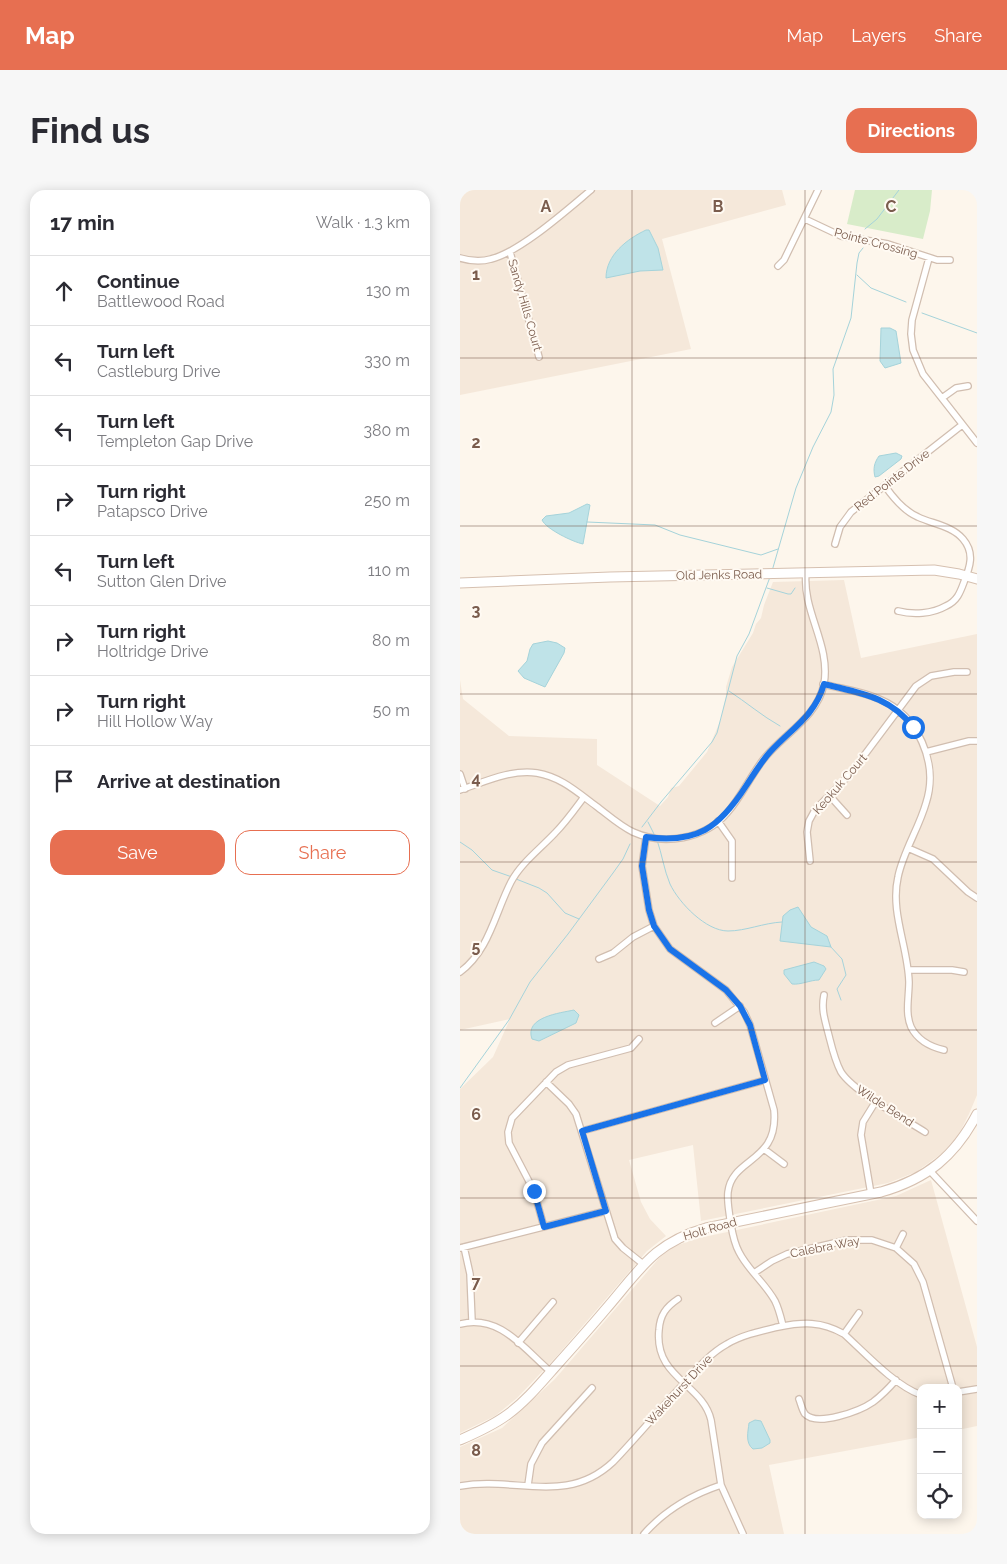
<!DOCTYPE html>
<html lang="en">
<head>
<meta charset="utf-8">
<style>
	body { margin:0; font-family:Raleway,sans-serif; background:#f7f7f7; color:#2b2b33 }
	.controls { position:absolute; right:15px; bottom:15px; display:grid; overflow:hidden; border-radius:10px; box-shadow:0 2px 12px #0003 }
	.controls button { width:45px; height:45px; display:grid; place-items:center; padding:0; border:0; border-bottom:1px solid #e1e1e2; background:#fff; color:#2b2b33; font:25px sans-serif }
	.stop { position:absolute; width:15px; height:15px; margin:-11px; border:4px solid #1a73e8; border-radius:50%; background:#fff }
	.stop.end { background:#1a73e8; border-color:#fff; box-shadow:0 1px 5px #0008 }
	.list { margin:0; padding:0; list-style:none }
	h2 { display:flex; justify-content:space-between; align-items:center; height:65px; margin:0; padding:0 20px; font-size:21px }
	h2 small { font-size:16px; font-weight:400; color:#7c7c81 }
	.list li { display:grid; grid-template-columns:32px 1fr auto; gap:15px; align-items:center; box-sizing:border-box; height:70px; padding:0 20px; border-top:1px solid #e1e1e2 }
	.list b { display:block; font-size:19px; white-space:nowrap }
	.list p { margin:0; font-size:16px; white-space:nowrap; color:#7c7c81 }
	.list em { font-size:16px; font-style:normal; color:#7c7c81 }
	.actions { display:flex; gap:10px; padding:15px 20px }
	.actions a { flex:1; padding:11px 0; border:1px solid #e76f51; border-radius:15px; text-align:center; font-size:18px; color:#e76f51 }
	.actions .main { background:#e76f51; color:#fff }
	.icon { flex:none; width:28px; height:28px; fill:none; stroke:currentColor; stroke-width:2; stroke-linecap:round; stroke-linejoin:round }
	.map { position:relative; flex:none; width:517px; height:1344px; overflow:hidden; border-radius:15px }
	header { display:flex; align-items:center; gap:30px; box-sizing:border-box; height:70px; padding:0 25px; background:#e76f51; color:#fff }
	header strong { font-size:24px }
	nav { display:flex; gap:28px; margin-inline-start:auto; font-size:18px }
	.intro { display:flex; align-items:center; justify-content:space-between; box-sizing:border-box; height:120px; padding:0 30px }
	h1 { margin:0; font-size:35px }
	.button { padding:12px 22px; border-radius:15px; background:#e76f51; color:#fff; font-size:18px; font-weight:700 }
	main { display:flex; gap:30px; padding:0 30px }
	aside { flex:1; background:#fff; border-radius:15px; box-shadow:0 2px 12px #0003 }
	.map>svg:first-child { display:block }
	.residential { fill:#f5e8da }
	.green { fill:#d8ecc9 }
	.water { fill:#bfe3e8; stroke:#a5d3da }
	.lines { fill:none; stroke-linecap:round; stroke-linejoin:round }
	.stream { stroke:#a5d3da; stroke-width:1 }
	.street-casing { stroke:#d1beb0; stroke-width:8 }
	.secondary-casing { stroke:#d6c0b0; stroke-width:11 }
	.street { stroke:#fff; stroke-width:5.5 }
	.secondary { stroke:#fff; stroke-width:9 }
	.route { stroke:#1a73e8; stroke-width:6 }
	.grid { fill:none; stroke:#7a5c4d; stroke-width:1; stroke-opacity:0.55 }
	.labels { text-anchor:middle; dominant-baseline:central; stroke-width:4; stroke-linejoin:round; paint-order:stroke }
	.street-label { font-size:12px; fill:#7a5c4d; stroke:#fffaf3 }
	.grid-label { font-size:16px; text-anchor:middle; font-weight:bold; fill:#7a5c4d; stroke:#fffaf3; stroke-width:4; stroke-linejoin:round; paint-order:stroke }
</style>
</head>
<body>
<header>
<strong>Map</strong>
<nav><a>Map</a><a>Layers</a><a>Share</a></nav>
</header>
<div class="intro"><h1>Find us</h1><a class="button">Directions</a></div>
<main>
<aside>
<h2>17 min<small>Walk · 1.3 km</small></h2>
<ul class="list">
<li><svg class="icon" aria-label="ahead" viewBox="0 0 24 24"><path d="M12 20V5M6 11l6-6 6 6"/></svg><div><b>Continue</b><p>Battlewood Road</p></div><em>130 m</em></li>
<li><svg class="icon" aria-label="left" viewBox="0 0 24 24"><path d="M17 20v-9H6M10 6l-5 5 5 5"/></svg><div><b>Turn left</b><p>Castleburg Drive</p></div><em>330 m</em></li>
<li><svg class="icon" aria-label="left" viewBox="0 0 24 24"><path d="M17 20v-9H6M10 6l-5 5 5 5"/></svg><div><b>Turn left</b><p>Templeton Gap Drive</p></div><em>380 m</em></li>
<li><svg class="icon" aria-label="right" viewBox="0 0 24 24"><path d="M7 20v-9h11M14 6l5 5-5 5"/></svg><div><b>Turn right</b><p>Patapsco Drive</p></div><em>250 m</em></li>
<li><svg class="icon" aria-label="left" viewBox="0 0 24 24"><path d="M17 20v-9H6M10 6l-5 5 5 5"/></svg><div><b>Turn left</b><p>Sutton Glen Drive</p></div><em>110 m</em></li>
<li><svg class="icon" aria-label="right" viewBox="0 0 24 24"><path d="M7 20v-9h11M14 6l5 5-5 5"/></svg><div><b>Turn right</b><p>Holtridge Drive</p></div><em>80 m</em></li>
<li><svg class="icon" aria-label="right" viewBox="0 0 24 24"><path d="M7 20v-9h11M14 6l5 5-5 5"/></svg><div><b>Turn right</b><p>Hill Hollow Way</p></div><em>50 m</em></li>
<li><svg class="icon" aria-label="arrive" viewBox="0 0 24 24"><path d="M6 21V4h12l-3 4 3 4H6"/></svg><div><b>Arrive at destination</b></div></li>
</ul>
<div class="actions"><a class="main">Save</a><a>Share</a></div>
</aside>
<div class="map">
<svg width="517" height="1344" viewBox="0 0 517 1344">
	<rect width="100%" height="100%" fill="#fdf6ec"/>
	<path class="residential" d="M0 0H322L326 15 202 49 231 159 0 205Z
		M384 390 401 468 517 444V905L509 924 498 946 481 964 456 982 428 993 241 1031 233 955 169 970 181 1012 190 1029 206 1046 187 1061 97 1166 57 1208 35 1226 0 1243V899L33 867 50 829 0 840V490L3 509 49 546 137 549V575L200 616 208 607 211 598 219 596 247 562 261 529 266 505V497L272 477 293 443 296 434 301 428 304 415 313 392Z
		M471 990 517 1157V1236L498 1240V1198H461V1247L309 1275 324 1344H0V1257L42 1238 95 1189 200 1067 215 1056 239 1048 436 1006Z"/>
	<path class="green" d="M395 0H472L470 21 463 49 387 34Z"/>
	<path class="water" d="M186 40H189L198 58 203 80 180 81 146 88C146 65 167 49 186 40Z
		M421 138H430L436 141 441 173 425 178 420 171Z
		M436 263 442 266 441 269 419 286 415 287C413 279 414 273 419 266Z
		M127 314 130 315 123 354C113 352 86 339 82 330L86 326 109 323Z
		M88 451 97 453 105 458 104 463 85 497 64 488 58 481 67 471 70 459 73 454Z
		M338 717 351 737 367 746 371 757 320 751 323 726 330 720Z
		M354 772 364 776 366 779 359 790C350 790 341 795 332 794L324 784V780Z
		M114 820 119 825 116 833 79 851 72 849C64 827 100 823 114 820Z
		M295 1230 301 1231 310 1250V1253L302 1258 293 1259C285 1253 288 1242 289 1233Z"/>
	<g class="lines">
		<path class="stream" d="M405 39 417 29 439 0
			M397 85 411 98 446 112
			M462 123 517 143
			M127 332 195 335 220 345 301 365 318 359
			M312 381 336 298 353 257 371 222 374 205 373 179 391 128 397 73 399 63 403 58
			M307 398 328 404H331L335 398
			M269 501C286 512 302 526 320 536
			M188 632 195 646
			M182 637 201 612 252 552 257 543 277 466 289 444 310 387
			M197 650C202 664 204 680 210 694 219 713 246 741 268 741 286 741 303 733 322 732
			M0 652 12 660 32 680 52 687
			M56 689 79 698 87 703 105 723 119 729
			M370 756 382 769 386 785 377 799 381 810
			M0 898 49 830 70 792 108 744 153 683 163 669 170 654"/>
		<g class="street-casing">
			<path id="street" d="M345 29 381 46 428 54 477 70H490
				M50 62 79 167
				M0 68C10 71 21 72 31 69 60 62 107 20 131 0
				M469 68 452 130 451 144 453 160 463 184 517 253
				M318 76 324 70 358 0
				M482 208 496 198 508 196
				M425 296C434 309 444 321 458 327 473 334 492 336 503 349 515 363 510 377 504 392 500 403 497 411 486 416 472 424 453 425 438 421
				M375 354 380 337 391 322 502 235
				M363 494C382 499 401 501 419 509 458 525 479 573 466 613 459 638 443 662 438 687 430 722 448 757 449 792 449 807 445 823 451 837 458 851 471 857 484 860
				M466 562 509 551H517
				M0 584 5 599
				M0 600C24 592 51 579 77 583 101 587 117 602 136 616 148 625 160 636 173 642 204 656 245 649 267 623 281 607 290 587 303 570 323 544 357 528 364 494 371 455 342 421 346 383
				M369 605 387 625
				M258 631 272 651V688
				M186 647 182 676 189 720 194 736 210 759 266 800 284 822 290 835 314 920C319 973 272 967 268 1002 267 1011 269 1020 270 1029 272 1040 273 1051 279 1062 288 1080 305 1093 315 1111 319 1119 321 1128 323 1136
				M448 658 473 669 508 702 517 708
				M350 671 347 642 349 631 355 620 391 583 456 496 471 486 494 482H507
				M139 769 153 763 173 747 194 736
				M448 780H492L504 782
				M0 782C29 761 35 723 51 692 61 673 80 659 95 643 106 632 115 619 124 607
				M364 805C361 820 365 830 369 846 372 858 375 871 381 882 394 902 443 928 465 942
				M255 833 280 816
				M86 892 109 914 116 924 155 1049 163 1058 183 1074
				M122 941 305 890
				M304 959 324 974
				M470 981 517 1031
				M411 1004 401 945 403 932 416 911
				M84 1037 74 1001 49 953 48 942 52 928 96 882 108 875 171 858 179 849
				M4 1057 10 1084 12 1131
				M0 1058 146 1021
				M436 1058 443 1044
				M294 1083 312 1071 327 1064 387 1050H412L436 1058 454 1074 463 1092 493 1198
				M218 1109C206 1117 200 1125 199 1140 194 1188 243 1194 251 1230L261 1295 283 1344
				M0 1134C40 1124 63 1158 91 1182
				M384 1144 399 1123
				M58 1153 93 1112
				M498 1202 517 1199
				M339 1209C341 1214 342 1220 345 1224 357 1237 400 1221 413 1212 421 1206 429 1198 436 1190
				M68 1295 71 1274 82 1253 132 1198
				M0 1296C56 1286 106 1316 153 1272 175 1249 196 1224 217 1201 233 1184 247 1165 267 1154 282 1145 301 1141 318 1137 343 1132 361 1131 384 1144 405 1163 434 1195 461 1205
				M184 1344C205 1320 231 1305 261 1295"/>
		</g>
		<g class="secondary-casing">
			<path id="secondary" d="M0 393 150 387 474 380 499 384 517 389
				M0 1250C16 1243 32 1236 47 1225 65 1212 80 1194 95 1177 112 1158 129 1139 145 1120 179 1081 193 1053 246 1038L421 1002C467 989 495 966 517 924"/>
		</g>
		<use href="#street" class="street"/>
		<use href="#secondary" class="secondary"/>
	</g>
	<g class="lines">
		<path class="route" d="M74 1001 84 1037 146 1021 122 941 305 890 290 835 280 816 266 800 210 759 194 736 189 720 182 676 186 647C237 654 259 638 286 596 294 584 301 572 310 562 331 539 355 526 364 494 399 503 429 506 453 537"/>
	</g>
	<path class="grid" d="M172 0V1344M345 0V1344M0 168H517M0 336H517M0 504H517M0 672H517M0 840H517M0 1008H517M0 1176H517"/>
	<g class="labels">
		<g class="street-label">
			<text transform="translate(416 53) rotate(15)">Pointe Crossing</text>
			<text transform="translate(65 115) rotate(74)">Sandy Hills Court</text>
			<text transform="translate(432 290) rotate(-38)">Red Pointe Drive</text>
			<text transform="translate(259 385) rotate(-1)">Old Jenks Road</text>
			<text transform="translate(380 594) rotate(-49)">Keokuk Court</text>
			<text transform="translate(425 916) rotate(33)">Wilde Bend</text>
			<text transform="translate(250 1039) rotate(-16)">Holt Road</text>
			<text transform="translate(365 1057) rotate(-11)">Calebra Way</text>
			<text transform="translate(219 1200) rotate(-47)">Wakehurst Drive</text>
		</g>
	</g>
	<g class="grid-label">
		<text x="86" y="22">A</text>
		<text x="258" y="22">B</text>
		<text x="431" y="22">C</text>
		<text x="16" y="90">1</text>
		<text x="16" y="258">2</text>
		<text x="16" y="426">3</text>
		<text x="16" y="594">4</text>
		<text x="16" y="762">5</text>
		<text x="16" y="930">6</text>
		<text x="16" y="1098">7</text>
		<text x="16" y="1266">8</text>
	</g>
</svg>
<div class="controls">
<button>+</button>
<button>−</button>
<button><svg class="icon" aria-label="locate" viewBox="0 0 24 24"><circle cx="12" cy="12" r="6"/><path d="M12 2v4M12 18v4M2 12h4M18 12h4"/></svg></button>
</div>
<div class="stop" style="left:453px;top:537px"></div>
<div class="stop end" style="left:74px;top:1001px"></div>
</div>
</main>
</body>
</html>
